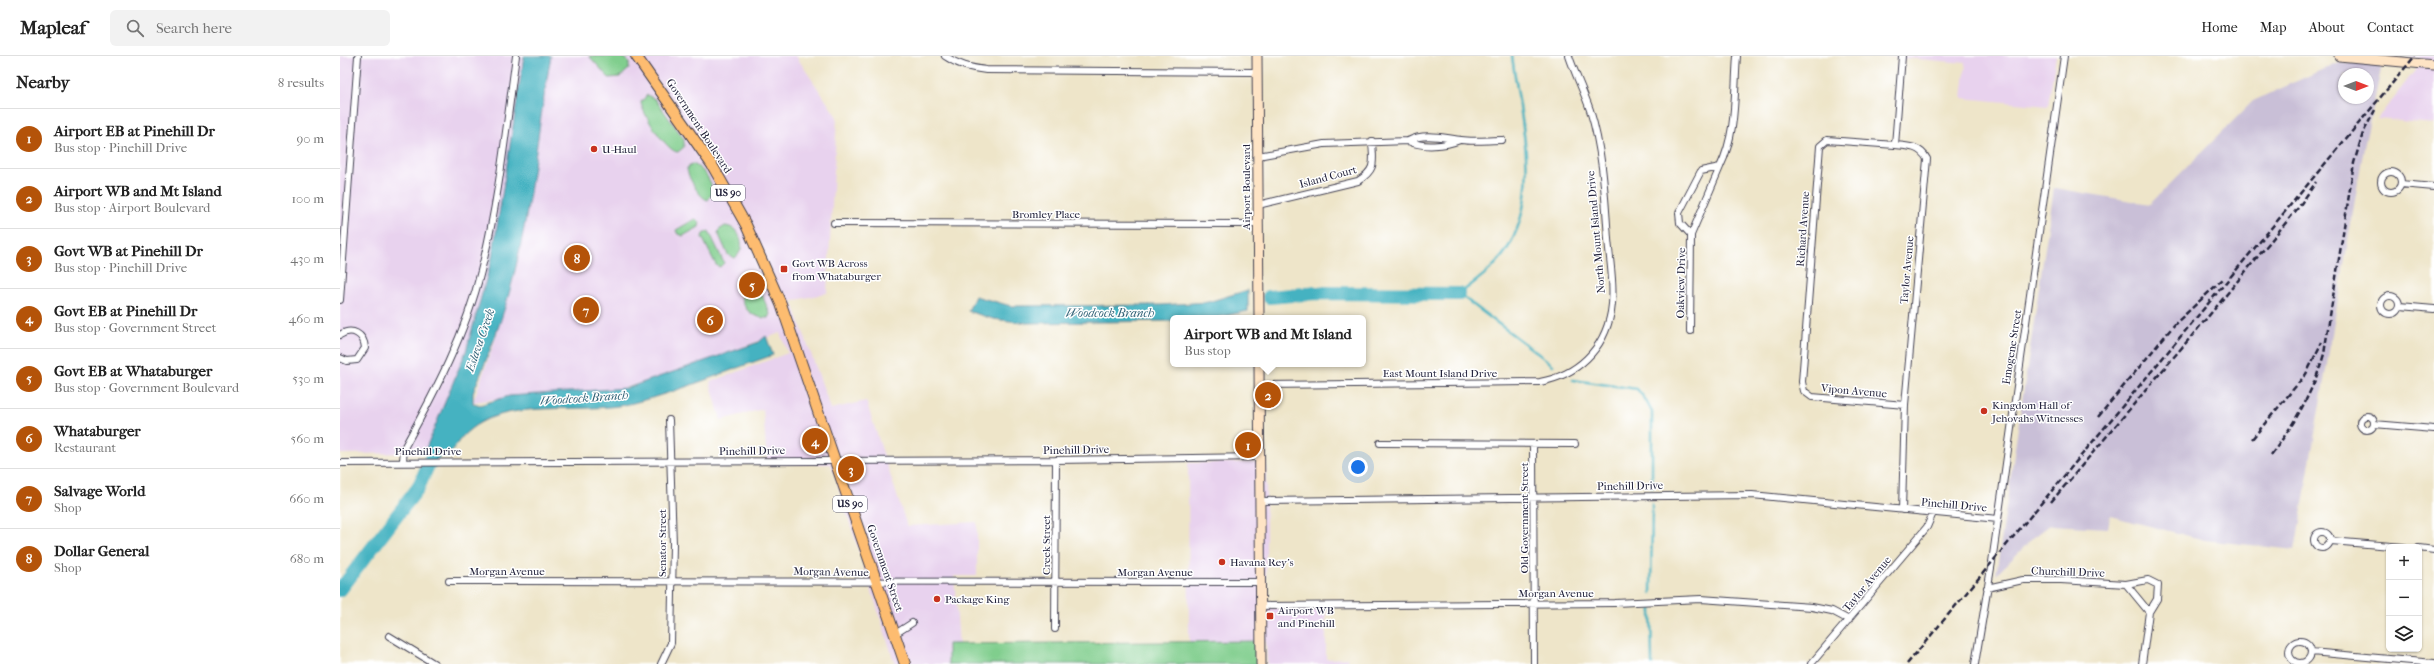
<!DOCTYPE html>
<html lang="en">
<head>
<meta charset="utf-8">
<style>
	body { margin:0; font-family:"IM FELL French Canon",serif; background:#f2f2f2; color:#222 }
	.controls { position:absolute; right:12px; bottom:12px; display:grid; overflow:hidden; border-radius:6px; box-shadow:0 1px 3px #0004 }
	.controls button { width:36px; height:36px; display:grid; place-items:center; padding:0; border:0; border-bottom:1px solid #e0e0e0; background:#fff; color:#222; font:20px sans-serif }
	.compass { position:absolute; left:1998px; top:12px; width:36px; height:36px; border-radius:50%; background:#fff; box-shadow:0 1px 3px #0004; rotate:90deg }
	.you { position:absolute; left:1018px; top:411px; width:14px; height:14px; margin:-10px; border:3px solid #fff; border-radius:50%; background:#1a73e8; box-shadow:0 0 0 6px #1a73e833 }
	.badge { display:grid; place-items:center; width:26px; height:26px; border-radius:50%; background:#b45309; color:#fff; font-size:13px; font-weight:700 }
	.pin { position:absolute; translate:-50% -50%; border:2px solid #fff; box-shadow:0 1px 4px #0006 }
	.popup { position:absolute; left:830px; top:259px; width:196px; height:52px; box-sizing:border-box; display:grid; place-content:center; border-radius:6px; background:#fff; filter:drop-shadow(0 1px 3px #0005); font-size:13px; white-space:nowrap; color:#767676 }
	.popup b { font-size:15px; color:#222 }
	.popup::after { content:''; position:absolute; left:50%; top:100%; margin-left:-8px; border:8px solid transparent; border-top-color:#fff }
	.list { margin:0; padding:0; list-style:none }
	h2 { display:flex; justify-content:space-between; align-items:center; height:52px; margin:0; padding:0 16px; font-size:17px }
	h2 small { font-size:13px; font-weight:400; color:#767676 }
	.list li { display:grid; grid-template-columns:26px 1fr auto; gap:12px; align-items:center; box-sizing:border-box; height:60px; padding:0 16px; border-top:1px solid #e0e0e0 }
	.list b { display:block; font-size:15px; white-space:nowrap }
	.list p { margin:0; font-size:13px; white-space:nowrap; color:#767676 }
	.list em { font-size:13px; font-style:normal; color:#767676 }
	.icon { flex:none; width:22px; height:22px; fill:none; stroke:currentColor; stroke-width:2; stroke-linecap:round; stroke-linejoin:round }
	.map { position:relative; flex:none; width:2094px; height:608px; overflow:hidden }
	header { display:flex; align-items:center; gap:24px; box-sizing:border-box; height:56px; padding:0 20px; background:#fff; border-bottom:1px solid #e0e0e0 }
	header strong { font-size:19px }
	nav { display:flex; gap:22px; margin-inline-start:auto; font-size:14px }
	.search { width:280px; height:36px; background:#f2f2f2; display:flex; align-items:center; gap:10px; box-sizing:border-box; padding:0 14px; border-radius:6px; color:#767676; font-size:15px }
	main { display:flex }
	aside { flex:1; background:#fff }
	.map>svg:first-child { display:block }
	.built { fill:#e8d2ee }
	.industrial { fill:#c9bfd7; fill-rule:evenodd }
	.green { fill:#80ce8d; stroke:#517864 }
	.water { fill:#45b2c1; stroke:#346a7e }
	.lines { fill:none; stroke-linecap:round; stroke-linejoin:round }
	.stream { stroke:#45b2c1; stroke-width:2.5 }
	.river { stroke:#45b2c1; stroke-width:14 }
	.street-casing { stroke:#413f50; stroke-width:8 }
	.secondary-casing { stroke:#413f50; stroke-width:11 }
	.primary-casing { stroke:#413f50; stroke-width:12 }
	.street { stroke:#fff; stroke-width:6 }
	.secondary { stroke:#fee4c5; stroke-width:9 }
	.primary { stroke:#fdbc6f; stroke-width:10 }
	.rail { stroke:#22223b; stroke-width:2.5; stroke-dasharray:6 3; stroke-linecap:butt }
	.poi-dot { fill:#c8321e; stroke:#fff; stroke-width:1.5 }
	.labels { text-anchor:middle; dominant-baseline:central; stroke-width:3; stroke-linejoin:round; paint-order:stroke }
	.shield { fill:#fff; stroke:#646476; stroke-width:1 }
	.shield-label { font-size:10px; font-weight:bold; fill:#22223b }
	.street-label { font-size:11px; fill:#22223b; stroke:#fff }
	.poi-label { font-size:11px; fill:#22223b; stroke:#fff; text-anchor:start }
	.water-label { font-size:12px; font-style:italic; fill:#326377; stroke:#fff }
</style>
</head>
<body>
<header>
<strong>Mapleaf</strong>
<div class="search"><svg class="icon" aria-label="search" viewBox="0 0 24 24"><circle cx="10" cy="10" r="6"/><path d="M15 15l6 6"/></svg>Search here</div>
<nav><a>Home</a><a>Map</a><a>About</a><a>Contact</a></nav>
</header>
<main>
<aside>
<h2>Nearby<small>8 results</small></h2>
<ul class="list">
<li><span class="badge">1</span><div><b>Airport EB at Pinehill Dr</b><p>Bus stop · Pinehill Drive</p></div><em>90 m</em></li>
<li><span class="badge">2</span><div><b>Airport WB and Mt Island</b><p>Bus stop · Airport Boulevard</p></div><em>100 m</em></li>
<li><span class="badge">3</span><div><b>Govt WB at Pinehill Dr</b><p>Bus stop · Pinehill Drive</p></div><em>430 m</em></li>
<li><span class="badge">4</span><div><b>Govt EB at Pinehill Dr</b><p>Bus stop · Government Street</p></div><em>460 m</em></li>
<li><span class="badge">5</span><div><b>Govt EB at Whataburger</b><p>Bus stop · Government Boulevard</p></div><em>530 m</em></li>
<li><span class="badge">6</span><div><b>Whataburger</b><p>Restaurant</p></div><em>560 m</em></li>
<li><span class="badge">7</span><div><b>Salvage World</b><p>Shop</p></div><em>660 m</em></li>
<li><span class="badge">8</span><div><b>Dollar General</b><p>Shop</p></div><em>680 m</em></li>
</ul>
</aside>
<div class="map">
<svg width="2094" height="608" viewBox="0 0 2094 608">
	<rect width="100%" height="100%" fill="#fff"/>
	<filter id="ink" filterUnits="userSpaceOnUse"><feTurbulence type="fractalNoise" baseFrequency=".025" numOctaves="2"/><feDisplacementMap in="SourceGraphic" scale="8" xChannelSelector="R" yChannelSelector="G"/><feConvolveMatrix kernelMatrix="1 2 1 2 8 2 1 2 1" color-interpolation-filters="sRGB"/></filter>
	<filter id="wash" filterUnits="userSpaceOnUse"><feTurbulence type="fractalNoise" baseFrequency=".012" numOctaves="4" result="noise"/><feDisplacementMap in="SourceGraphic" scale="16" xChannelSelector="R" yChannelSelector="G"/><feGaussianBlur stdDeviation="0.9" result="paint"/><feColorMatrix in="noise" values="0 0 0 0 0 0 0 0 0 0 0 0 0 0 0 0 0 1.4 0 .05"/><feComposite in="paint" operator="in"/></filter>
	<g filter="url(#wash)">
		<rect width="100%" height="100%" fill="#eee5c9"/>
		<path class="built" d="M0 0H184L152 202 126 295 84 397 0 398Z
			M210 0H456L497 61 487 237 452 245 491 353 526 345 567 470 637 466V520H614L619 588H608V608H555L491 408H427L423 353 381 364 370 326 448 297 440 277 318 323 275 334 181 340 133 346 156 281 174 219 188 148Z
			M1539 0H1716L1708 50 1622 42 1626 7Z
			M2059 0H2094V68L2037 63 2084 3Z
			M926 406V552L986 553V603L1008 602V608H927L926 585 849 586 848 407Z"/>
		<path class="industrial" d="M1999 6 2042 9 2024 91 1955 494 1865 484 1770 460 1768 472 1710 469 1694 481 1656 519 1714 132 1810 148 1913 45ZM2004 18H2028V42H2004Z"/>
		<path class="green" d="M249 0H283L289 7V13L280 21 269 22Z
			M307 39 315 43 344 83V91L338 96C328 97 301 56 301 46Z
			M353 108C364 113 372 125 373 136L368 144C360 143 347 120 347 112Z
			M355 163 360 166 359 171 343 180 337 177 336 174Z
			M385 170C401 171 407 193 395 202L388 199 378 177 379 174Z
			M369 175 384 207 380 211 376 209 362 181 363 178Z
			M409 216 413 217 430 258 428 262C409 262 402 251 400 233Z
			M921 585V608H608V588Z"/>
		<path class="water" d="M184 0H211C197 73 192 147 174 219 164 260 149 298 133 337V347L140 349 169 340 287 332 419 286 426 280 433 299C387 315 341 335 293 347 237 362 144 333 112 396L84 397 126 295 152 202Z
			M908 234V255L875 262H833V265L687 267 653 263 628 255 635 240 671 250 821 249 868 246Z"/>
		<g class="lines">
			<path class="stream" d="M1172 0C1180 61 1202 133 1169 190 1157 211 1137 224 1119 238L1213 309
				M1233 324 1297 333 1305 343 1312 356V432
				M1311 537 1312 448
				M1311 553 1312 608"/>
			<path class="river" d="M929 241 976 237 1119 238
				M0 534 78 432 102 378"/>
		</g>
	</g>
	<g filter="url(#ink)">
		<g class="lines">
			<g class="street-casing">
				<path id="street" d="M605 0C618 9 630 12 646 14L917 16
					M1068 85C1083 92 1105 90 1120 84
					M1555 89 1487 84 1480 90 1462 326 1464 335 1472 341 1565 349
					M918 100 984 88 1068 85C1084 76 1104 82 1121 84 1134 86 1149 84 1162 84
					M2041 126a10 10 0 1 1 20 0a10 10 0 1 1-20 0Z
					M2061 128 2094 131
					M918 149 1018 125C1037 113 1033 106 1032 85
					M494 167 918 168
					M1351 179 1380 111
					M2041 249a9 9 0 1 1 18 0a9 9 0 1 1-18 0Z
					M0 244 18 0
					M2060 250 2094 253
					M1350 275 1351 179 1340 167 1339 157 1361 115 1380 111C1397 76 1394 38 1397 0
					M0 279C12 271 24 278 25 292L17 304 7 305 0 302
					M919 329 1200 326C1237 319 1264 294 1271 256 1275 233 1270 206 1268 183 1265 140 1263 95 1250 54 1244 36 1235 18 1229 0
					M2020 367a7 7 0 1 1 14 0a7 7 0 1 1-14 0Z
					M2034 368 2094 373
					M1040 387 1235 388
					M1193 388 1194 608
					M63 405 64 392C95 336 126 277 141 215 159 145 166 72 176 0
					M0 407 716 404 920 401
					M920 445 1412 439 1658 463
					M1562 454 1565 349 1587 103C1580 90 1568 90 1555 89L1562 0
					M1974 484a8 8 0 1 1 16 0a8 8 0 1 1-16 0Z
					M1991 485 2063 491
					M2079 492 2094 494
					M109 525 920 526
					M1786 528 1808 524 1818 529 1817 543 1809 556
					M1647 532 1683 524H1721L1786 528 1809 556 1802 608
					M920 550 1275 547 1361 543 1472 551 1492 555 1509 564
					M715 573 716 404
					M555 578 572 567
					M49 580 95 608
					M1949 596a11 11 0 1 1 22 0a11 11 0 1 1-22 0Z
					M1971 596 2094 607
					M321 608 331 587 333 488 329 364
					M1471 608 1587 471 1593 457
					M1635 608 1652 506 1724 0"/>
			</g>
			<g class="secondary-casing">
				<path id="secondary" d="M917 0 919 262
					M1999 0 2094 9
					M919 308 921 608"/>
			</g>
			<g class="primary-casing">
				<path id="primary" d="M296 0 372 109 406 169 441 248 565 608"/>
			</g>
			<use href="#street" class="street"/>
			<use href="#secondary" class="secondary"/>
			<use href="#primary" class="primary"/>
			<path class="rail" d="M1758 361 1835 268 1884 222
				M1912 383 1966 318 1982 286
				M1931 399C1955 367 1973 336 1984 298L2014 107 2023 77 2035 54
				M1711 446 1872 256 1958 152 1976 126
				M1567 608 2075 0"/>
		</g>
	</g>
	<g class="poi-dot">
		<circle cx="254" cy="93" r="4"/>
		<rect x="440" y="209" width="8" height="8" rx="2"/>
		<circle cx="1644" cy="355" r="4"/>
		<circle cx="882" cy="506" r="4"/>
		<circle cx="597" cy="543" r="4"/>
		<rect x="926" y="556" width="8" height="8" rx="2"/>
	</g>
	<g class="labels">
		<g class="shield">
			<rect x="371" y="129" width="34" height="16" rx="3"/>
			<rect x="493" y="440" width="34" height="16" rx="3"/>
		</g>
		<g class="shield-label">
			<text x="388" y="137">US 90</text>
			<text x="510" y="448">US 90</text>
		</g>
		<g class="street-label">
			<text transform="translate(359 70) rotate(57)">Government Boulevard</text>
			<text transform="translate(988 121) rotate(-15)">Island Court</text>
			<text transform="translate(906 131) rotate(-90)">Airport Boulevard</text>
			<text x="706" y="158">Bromley Place</text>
			<text transform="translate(1463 173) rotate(-86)">Richard Avenue</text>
			<text transform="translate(1256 176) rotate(-95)">North Mount Island Drive</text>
			<text transform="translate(1567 214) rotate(-85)">Taylor Avenue</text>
			<text transform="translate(1341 227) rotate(-89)">Oakview Drive</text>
			<text transform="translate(1672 291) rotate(-81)">Emogene Street</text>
			<text x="1100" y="317">East Mount Island Drive</text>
			<text transform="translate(1514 335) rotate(5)">Vipon Avenue</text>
			<text transform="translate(736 394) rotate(-1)">Pinehill Drive</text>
			<text x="88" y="395">Pinehill Drive</text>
			<text transform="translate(412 395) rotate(-1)">Pinehill Drive</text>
			<text transform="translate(1290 430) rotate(-1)">Pinehill Drive</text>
			<text transform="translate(1614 449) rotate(5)">Pinehill Drive</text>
			<text transform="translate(1184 462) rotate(-90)">Old Government Street</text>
			<text transform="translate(322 487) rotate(-90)">Senator Street</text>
			<text transform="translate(706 489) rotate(-90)">Creek Street</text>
			<text transform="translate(545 512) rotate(71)">Government Street</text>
			<text x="167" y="515">Morgan Avenue</text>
			<text transform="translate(491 516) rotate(1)">Morgan Avenue</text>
			<text x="815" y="516">Morgan Avenue</text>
			<text transform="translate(1728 516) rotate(2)">Churchill Drive</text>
			<text transform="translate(1527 528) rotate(-50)">Taylor Avenue</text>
			<text x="1216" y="537">Morgan Avenue</text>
		</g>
		<g class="poi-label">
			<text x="262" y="93">U-Haul</text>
			<text x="452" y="207">Govt WB Across<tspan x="452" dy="13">from Whataburger</tspan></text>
			<text x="1652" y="349">Kingdom Hall of<tspan x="1652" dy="13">Jehovahs Witnesses</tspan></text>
			<text x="890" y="506">Havana Rey's</text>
			<text x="605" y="543">Package King</text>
			<text x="938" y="554">Airport WB<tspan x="938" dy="13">and Pinehill</tspan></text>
		</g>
		<g class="water-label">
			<text x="770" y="257">Woodcock Branch</text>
			<text transform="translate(140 284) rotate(-71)">Eslava Creek</text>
			<text transform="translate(244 342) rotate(-4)">Woodcock Branch</text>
		</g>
	</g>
</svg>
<div class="controls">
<button>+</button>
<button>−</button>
<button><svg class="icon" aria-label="layers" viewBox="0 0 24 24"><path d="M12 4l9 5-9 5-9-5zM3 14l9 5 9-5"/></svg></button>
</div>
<svg class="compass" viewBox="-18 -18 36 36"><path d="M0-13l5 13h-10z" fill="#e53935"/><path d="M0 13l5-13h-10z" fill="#767676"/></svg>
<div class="you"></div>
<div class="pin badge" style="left:908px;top:389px">1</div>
<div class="pin badge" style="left:928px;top:339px">2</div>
<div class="popup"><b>Airport WB and Mt Island</b>Bus stop</div>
<div class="pin badge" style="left:511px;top:413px">3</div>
<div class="pin badge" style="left:475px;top:385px">4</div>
<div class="pin badge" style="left:412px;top:229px">5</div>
<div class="pin badge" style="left:370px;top:264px">6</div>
<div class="pin badge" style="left:246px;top:254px">7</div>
<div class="pin badge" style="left:237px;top:202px">8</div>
</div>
</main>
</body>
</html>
